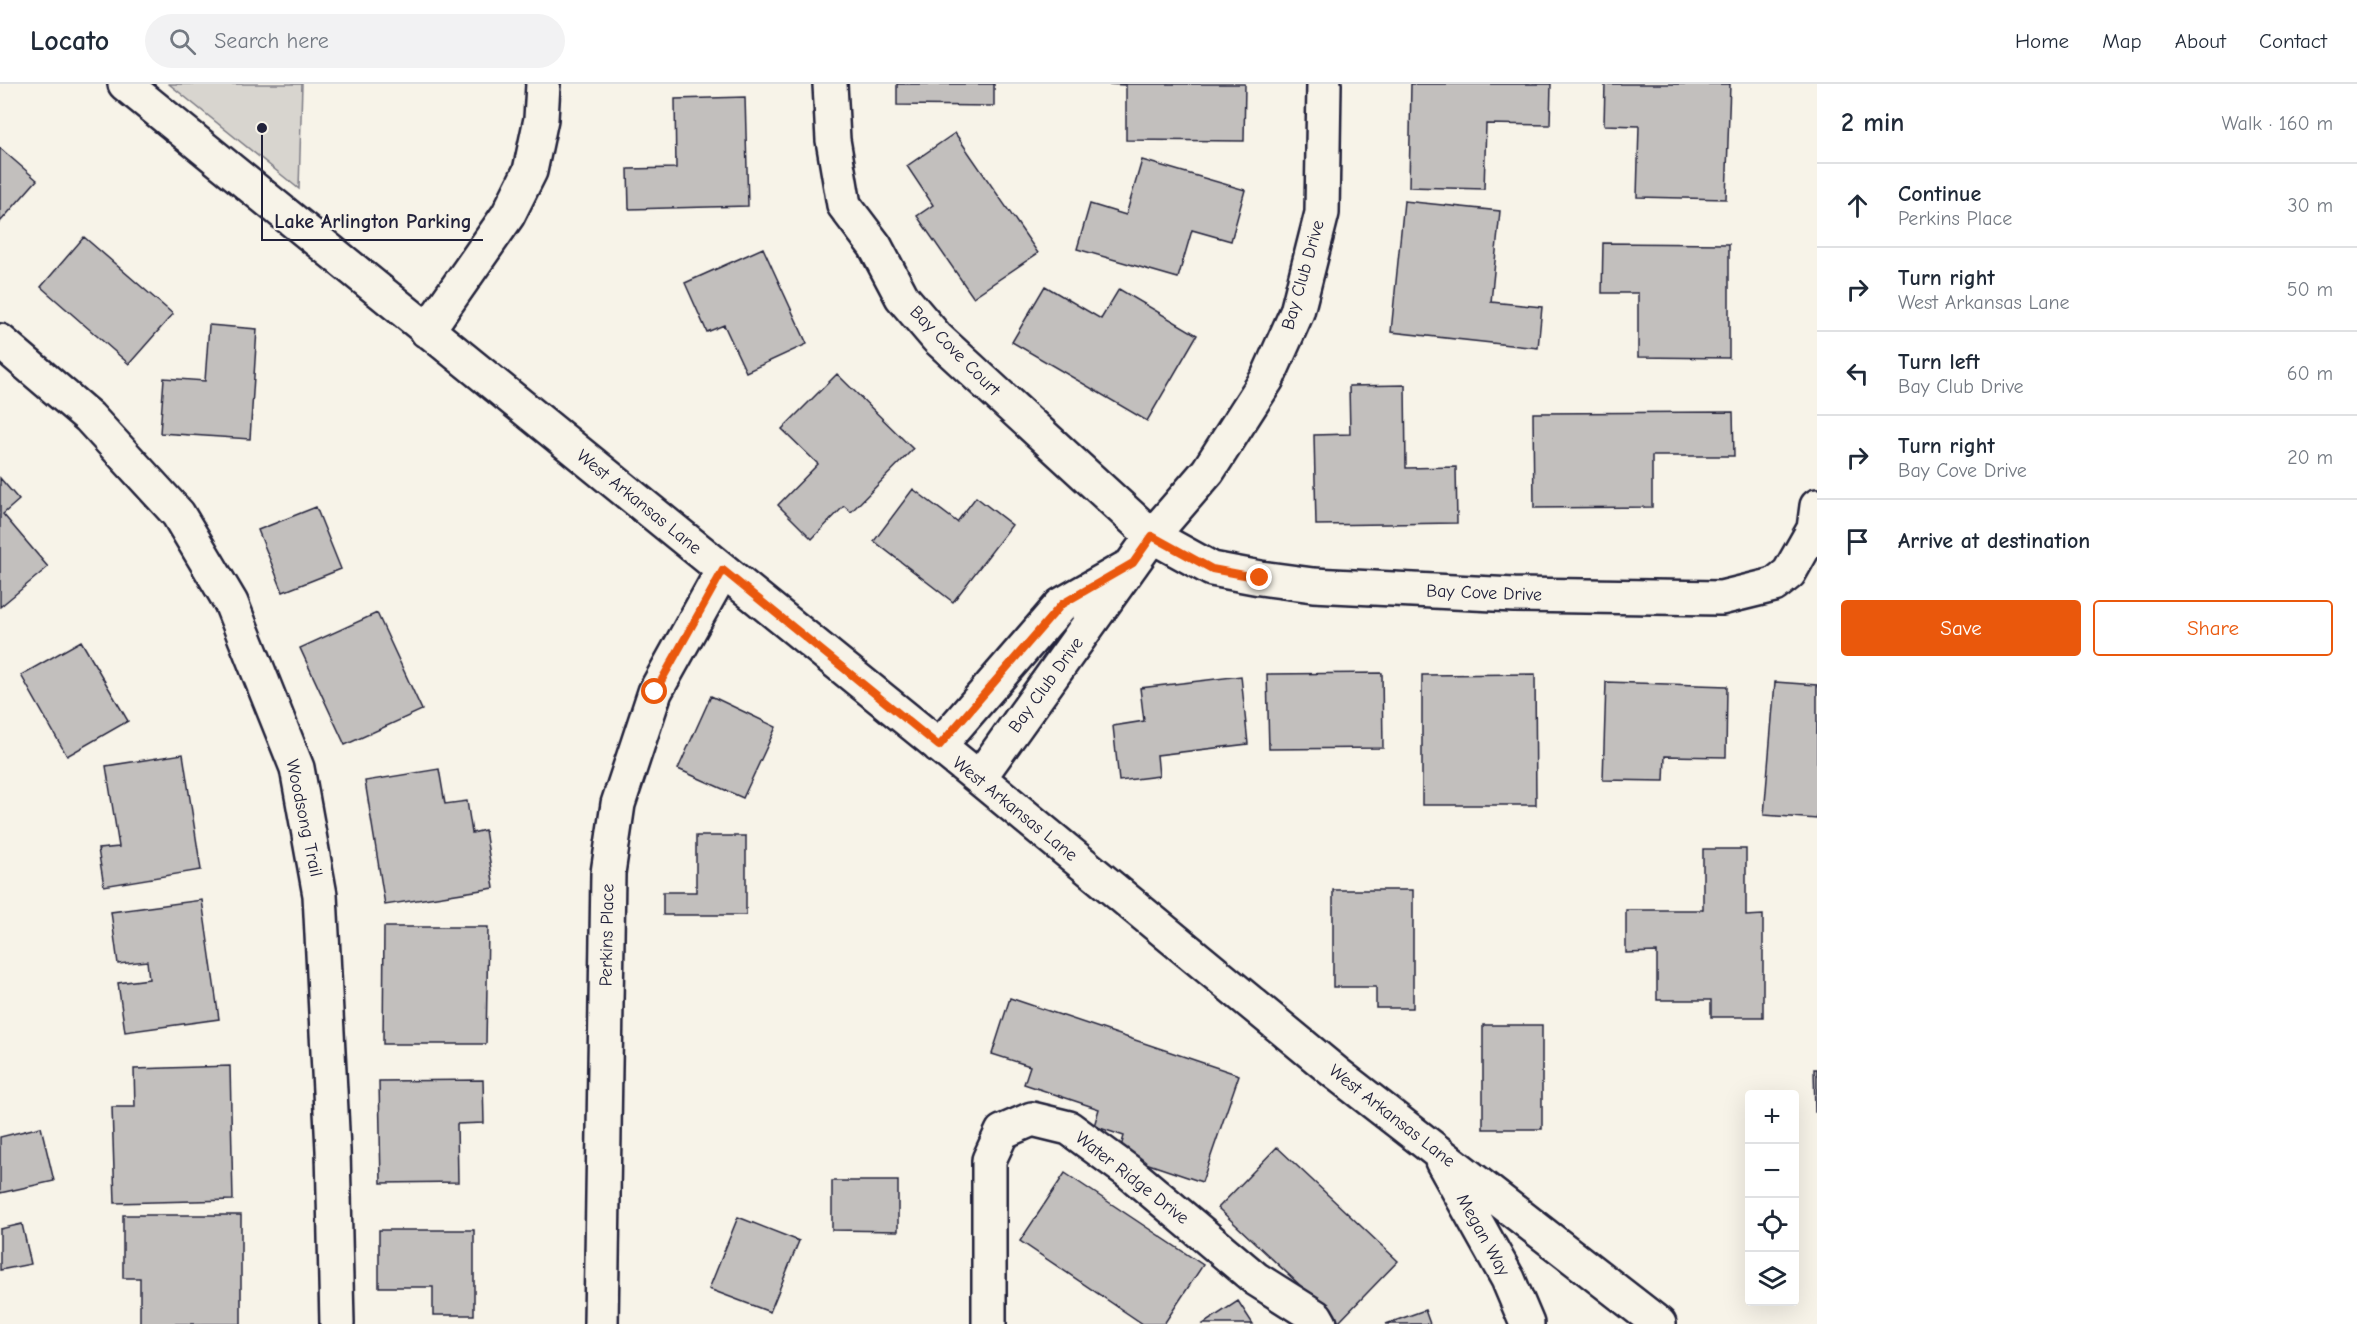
<!DOCTYPE html>
<html lang="en">
<head>
<meta charset="utf-8">
<style>
	body { margin:0; font-family:"Comic Neue",sans-serif; background:#f2f2f3; color:#1f2937 }
	.controls { position:absolute; right:18px; bottom:18px; display:grid; overflow:hidden; border-radius:6px; box-shadow:0 6px 24px #0002 }
	.controls button { width:54px; height:54px; display:grid; place-items:center; padding:0; border:0; border-bottom:2px solid #e0e1e3; background:#fff; color:#1f2937; font:30px sans-serif }
	.stop { position:absolute; width:18px; height:18px; margin:-14px; border:4px solid #ea580c; border-radius:50%; background:#fff }
	.stop.end { background:#ea580c; border-color:#fff; box-shadow:0 2px 6px #0008 }
	.list { margin:0; padding:0; list-style:none }
	h2 { display:flex; justify-content:space-between; align-items:center; height:78px; margin:0; padding:0 24px; font-size:26px }
	h2 small { font-size:20px; font-weight:400; color:#747a83 }
	.list li { display:grid; grid-template-columns:39px 1fr auto; gap:18px; align-items:center; box-sizing:border-box; height:84px; padding:0 24px; border-top:2px solid #e0e1e3 }
	.list b { display:block; font-size:22px; white-space:nowrap }
	.list p { margin:0; font-size:20px; white-space:nowrap; color:#747a83 }
	.list em { font-size:20px; font-style:normal; color:#747a83 }
	.actions { display:flex; gap:12px; padding:18px 24px }
	.actions a { flex:1; padding:14px 0; border:2px solid #ea580c; border-radius:6px; text-align:center; font-size:21px; color:#ea580c }
	.actions .main { background:#ea580c; color:#fff }
	.icon { flex:none; width:33px; height:33px; fill:none; stroke:currentColor; stroke-width:2; stroke-linecap:round; stroke-linejoin:round }
	.map { position:relative; flex:none; width:1817px; height:1240px; overflow:hidden }
	header { display:flex; align-items:center; gap:36px; box-sizing:border-box; height:84px; padding:0 30px; background:#fff; border-bottom:2px solid #e0e1e3 }
	header strong { font-size:28px }
	nav { display:flex; gap:33px; margin-inline-start:auto; font-size:21px }
	.search { width:420px; height:54px; background:#f2f2f3; display:flex; align-items:center; gap:15px; box-sizing:border-box; padding:0 21px; border-radius:33px; color:#747a83; font-size:22px }
	main { display:flex }
	aside { flex:1; background:#fff }
	.map>svg:first-child { display:block }
	.green { fill:#d8d5cf; stroke:#7d7c85; stroke-width:1.5 }
	.building { fill:#c2bfbd; stroke:#22223b; stroke-width:1.5 }
	.lines { fill:none; stroke-linecap:round; stroke-linejoin:round }
	.minor-casing { stroke:#22223b; stroke-width:38 }
	.minor { stroke:#f7f3e8; stroke-width:33 }
	.route { stroke:#ea580c; stroke-width:8 }
	.labels { text-anchor:middle; dominant-baseline:central; stroke-width:4.5; stroke-linejoin:round; paint-order:stroke }
	.street-label { font-size:18px; fill:#22223b; stroke:#f7f3e8 }
	.leader { fill:none; stroke:#22223b; stroke-width:2 }
	.callout-dot { fill:#22223b; stroke:#f7f3e8; stroke-width:2 }
	.callout-label { font-size:20px; text-anchor:middle; font-weight:bold; fill:#22223b; stroke:#f7f3e8; stroke-width:4.5; stroke-linejoin:round; paint-order:stroke }
</style>
</head>
<body>
<header>
<strong>Locato</strong>
<div class="search"><svg class="icon" aria-label="search" viewBox="0 0 24 24"><circle cx="10" cy="10" r="6"/><path d="M15 15l6 6"/></svg>Search here</div>
<nav><a>Home</a><a>Map</a><a>About</a><a>Contact</a></nav>
</header>
<main>
<div class="map">
<svg width="1817" height="1240" viewBox="0 0 1817 1240">
	<rect width="100%" height="100%" fill="#f7f3e8"/>
	<filter id="ink" filterUnits="userSpaceOnUse"><feTurbulence type="fractalNoise" baseFrequency=".0167" numOctaves="2"/><feDisplacementMap in="SourceGraphic" scale="12" xChannelSelector="R" yChannelSelector="G"/><feConvolveMatrix kernelMatrix="1 2 1 2 8 2 1 2 1" color-interpolation-filters="sRGB"/></filter>
	<g filter="url(#ink)">
		<path class="green" d="M169 0H302L299 105Z"/>
		<path class="building" d="M897 0H994V22L897 21Z
			M1105 0H1245L1244 57 1126 56V1Z
			M1411 0H1551L1550 41 1486 40 1484 105 1409 103Z
			M1605 0H1730L1726 115 1637 113 1639 42 1604 41Z
			M745 13 748 122 629 125 628 85 676 84 675 15Z
			M955 49 1038 169 973 213 917 132 933 121 907 82Z
			M0 64 37 96 0 138Z
			M1142 76 1245 106 1231 157 1192 146 1178 194 1077 165 1090 120 1126 131Z
			M1404 117 1500 127 1491 218 1542 223 1538 264 1391 248Z
			M84 153 173 230 129 280 41 203Z
			M1603 159 1729 160V274L1638 273V209H1602Z
			M763 164 807 260 746 288 724 241 707 248 685 199Z
			M1045 202 1101 235 1119 205 1197 251 1147 337 1012 258Z
			M209 241 257 245 250 355 160 349 164 294 205 297Z
			M837 290 913 365 851 428 844 422 812 455 778 421 818 380 782 345Z
			M1405 301 1406 384 1456 383 1457 439 1316 441 1314 351 1350 350 1349 302Z
			M1733 328 1734 372H1652V423L1534 424 1533 329Z
			M0 394 19 416 3 430 48 483 0 523Z
			M913 405 957 438 976 413 1012 441 953 518 874 457Z
			M316 423 341 485 283 508 258 446Z
			M377 529 422 626 345 661 300 564Z
			M81 557 128 637 67 672 21 591Z
			M1382 589 1383 664 1269 665 1267 590Z
			M1535 590 1536 721H1422V591Z
			M1241 592 1248 660 1157 671 1159 692 1119 697 1113 642 1144 637 1140 604Z
			M1606 598 1727 602 1726 673 1665 672 1664 697 1603 696Z
			M1775 598 1817 601V735L1764 731Z
			M711 612 776 643 743 714 678 685Z
			M183 670 201 786 104 802 98 765 119 763 106 682Z
			M439 685 445 720 467 717 472 749 485 746 494 804 385 821 365 697Z
			M696 752H746V831H663V808H696Z
			M1703 765H1746V832L1763 831V933H1711V916H1657V868L1626 869V826H1703Z
			M1333 806H1413V924H1376V903H1333Z
			M202 816 219 935 125 948 118 899 149 895 147 877 118 880 111 828Z
			M384 843H488L486 960H383Z
			M1010 914 1239 991 1202 1098 1119 1070 1124 1052 1094 1042 1099 1025 1024 1000 1030 982 992 970Z
			M1483 941H1542V1045H1483Z
			M230 982 233 1116 115 1119 112 1023H135L134 985Z
			M1814 985H1817V1028H1815Z
			M483 996 484 1039 457 1040 458 1098 381 1099 379 997Z
			M41 1043 54 1097 0 1109V1053Z
			M1277 1063 1398 1177 1339 1238 1218 1124Z
			M1065 1089 1203 1181 1164 1240H1143L1020 1157Z
			M832 1097H898V1147L832 1146Z
			M123 1131H241V1240H140V1194H123Z
			M738 1133 799 1157 770 1228 709 1205Z
			M22 1140 31 1180 0 1186V1145Z
			M379 1146H474V1231H433V1203H379Z
			M1238 1217 1253 1240H1203Z
			M1425 1226 1430 1240H1386Z"/>
		<g class="lines">
			<g class="minor-casing">
				<path id="minor" d="M125 0 979 694 1336 989 1659 1240
					M830 0 833 56 844 121 875 162 902 213 937 254 1152 452 1212 485 1260 494 1313 501 1514 511 1721 514 1774 501 1789 489 1814 445 1817 422
					M427 247 508 131 530 87 541 35 543 0
					M0 257 89 333 178 430 231 519 297 684 320 811 333 1066 337 1240
					M939 662 1061 521 1124 485
					M979 694 1152 452 1208 387 1267 295 1297 228 1322 129 1324 0
					M1442 1077 1508 1195 1527 1240
					M601 1240 608 789 618 720 655 608 723 486
					M989 1240V1076L1002 1048 1032 1035 1069 1044 1129 1088 1256 1195 1316 1233 1320 1240"/>
			</g>
			<use href="#minor" class="minor"/>
		</g>
	</g>
	<g class="lines" filter="url(#ink)">
		<path class="route" d="M655 608 723 486 939 662 1062 520 1133 479 1152 452 1212 485 1260 494"/>
	</g>
	<g class="labels">
		<g class="street-label">
			<text transform="translate(1303 191) rotate(-74)">Bay Club Drive</text>
			<text transform="translate(955 267) rotate(45)">Bay Cove Court</text>
			<text transform="translate(639 418) rotate(39)">West Arkansas Lane</text>
			<text transform="translate(1484 509) rotate(2)">Bay Cove Drive</text>
			<text transform="translate(1046 601) rotate(-54)">Bay Club Drive</text>
			<text transform="translate(1015 725) rotate(39)">West Arkansas Lane</text>
			<text transform="translate(304 734) rotate(78)">Woodsong Trail</text>
			<text transform="translate(607 851) rotate(-89)">Perkins Place</text>
			<text transform="translate(1392 1032) rotate(38)">West Arkansas Lane</text>
			<text transform="translate(1132 1094) rotate(38)">Water Ridge Drive</text>
			<text transform="translate(1483 1151) rotate(61)">Megan Way</text>
		</g>
	</g>
	<path class="leader" d="M262 44L262 156H483"/>
	<circle class="callout-dot" cx="262" cy="44" r="6"/>
	<g class="callout-label">
		<text x="373" y="144">Lake Arlington Parking</text>
	</g>
</svg>
<div class="controls">
<button>+</button>
<button>−</button>
<button><svg class="icon" aria-label="locate" viewBox="0 0 24 24"><circle cx="12" cy="12" r="6"/><path d="M12 2v4M12 18v4M2 12h4M18 12h4"/></svg></button>
<button><svg class="icon" aria-label="layers" viewBox="0 0 24 24"><path d="M12 4l9 5-9 5-9-5zM3 14l9 5 9-5"/></svg></button>
</div>
<div class="stop" style="left:655px;top:608px"></div>
<div class="stop end" style="left:1260px;top:494px"></div>
</div>
<aside>
<h2>2 min<small>Walk · 160 m</small></h2>
<ul class="list">
<li><svg class="icon" aria-label="ahead" viewBox="0 0 24 24"><path d="M12 20V5M6 11l6-6 6 6"/></svg><div><b>Continue</b><p>Perkins Place</p></div><em>30 m</em></li>
<li><svg class="icon" aria-label="right" viewBox="0 0 24 24"><path d="M7 20v-9h11M14 6l5 5-5 5"/></svg><div><b>Turn right</b><p>West Arkansas Lane</p></div><em>50 m</em></li>
<li><svg class="icon" aria-label="left" viewBox="0 0 24 24"><path d="M17 20v-9H6M10 6l-5 5 5 5"/></svg><div><b>Turn left</b><p>Bay Club Drive</p></div><em>60 m</em></li>
<li><svg class="icon" aria-label="right" viewBox="0 0 24 24"><path d="M7 20v-9h11M14 6l5 5-5 5"/></svg><div><b>Turn right</b><p>Bay Cove Drive</p></div><em>20 m</em></li>
<li><svg class="icon" aria-label="arrive" viewBox="0 0 24 24"><path d="M6 21V4h12l-3 4 3 4H6"/></svg><div><b>Arrive at destination</b></div></li>
</ul>
<div class="actions"><a class="main">Save</a><a>Share</a></div>
</aside>
</main>
</body>
</html>
